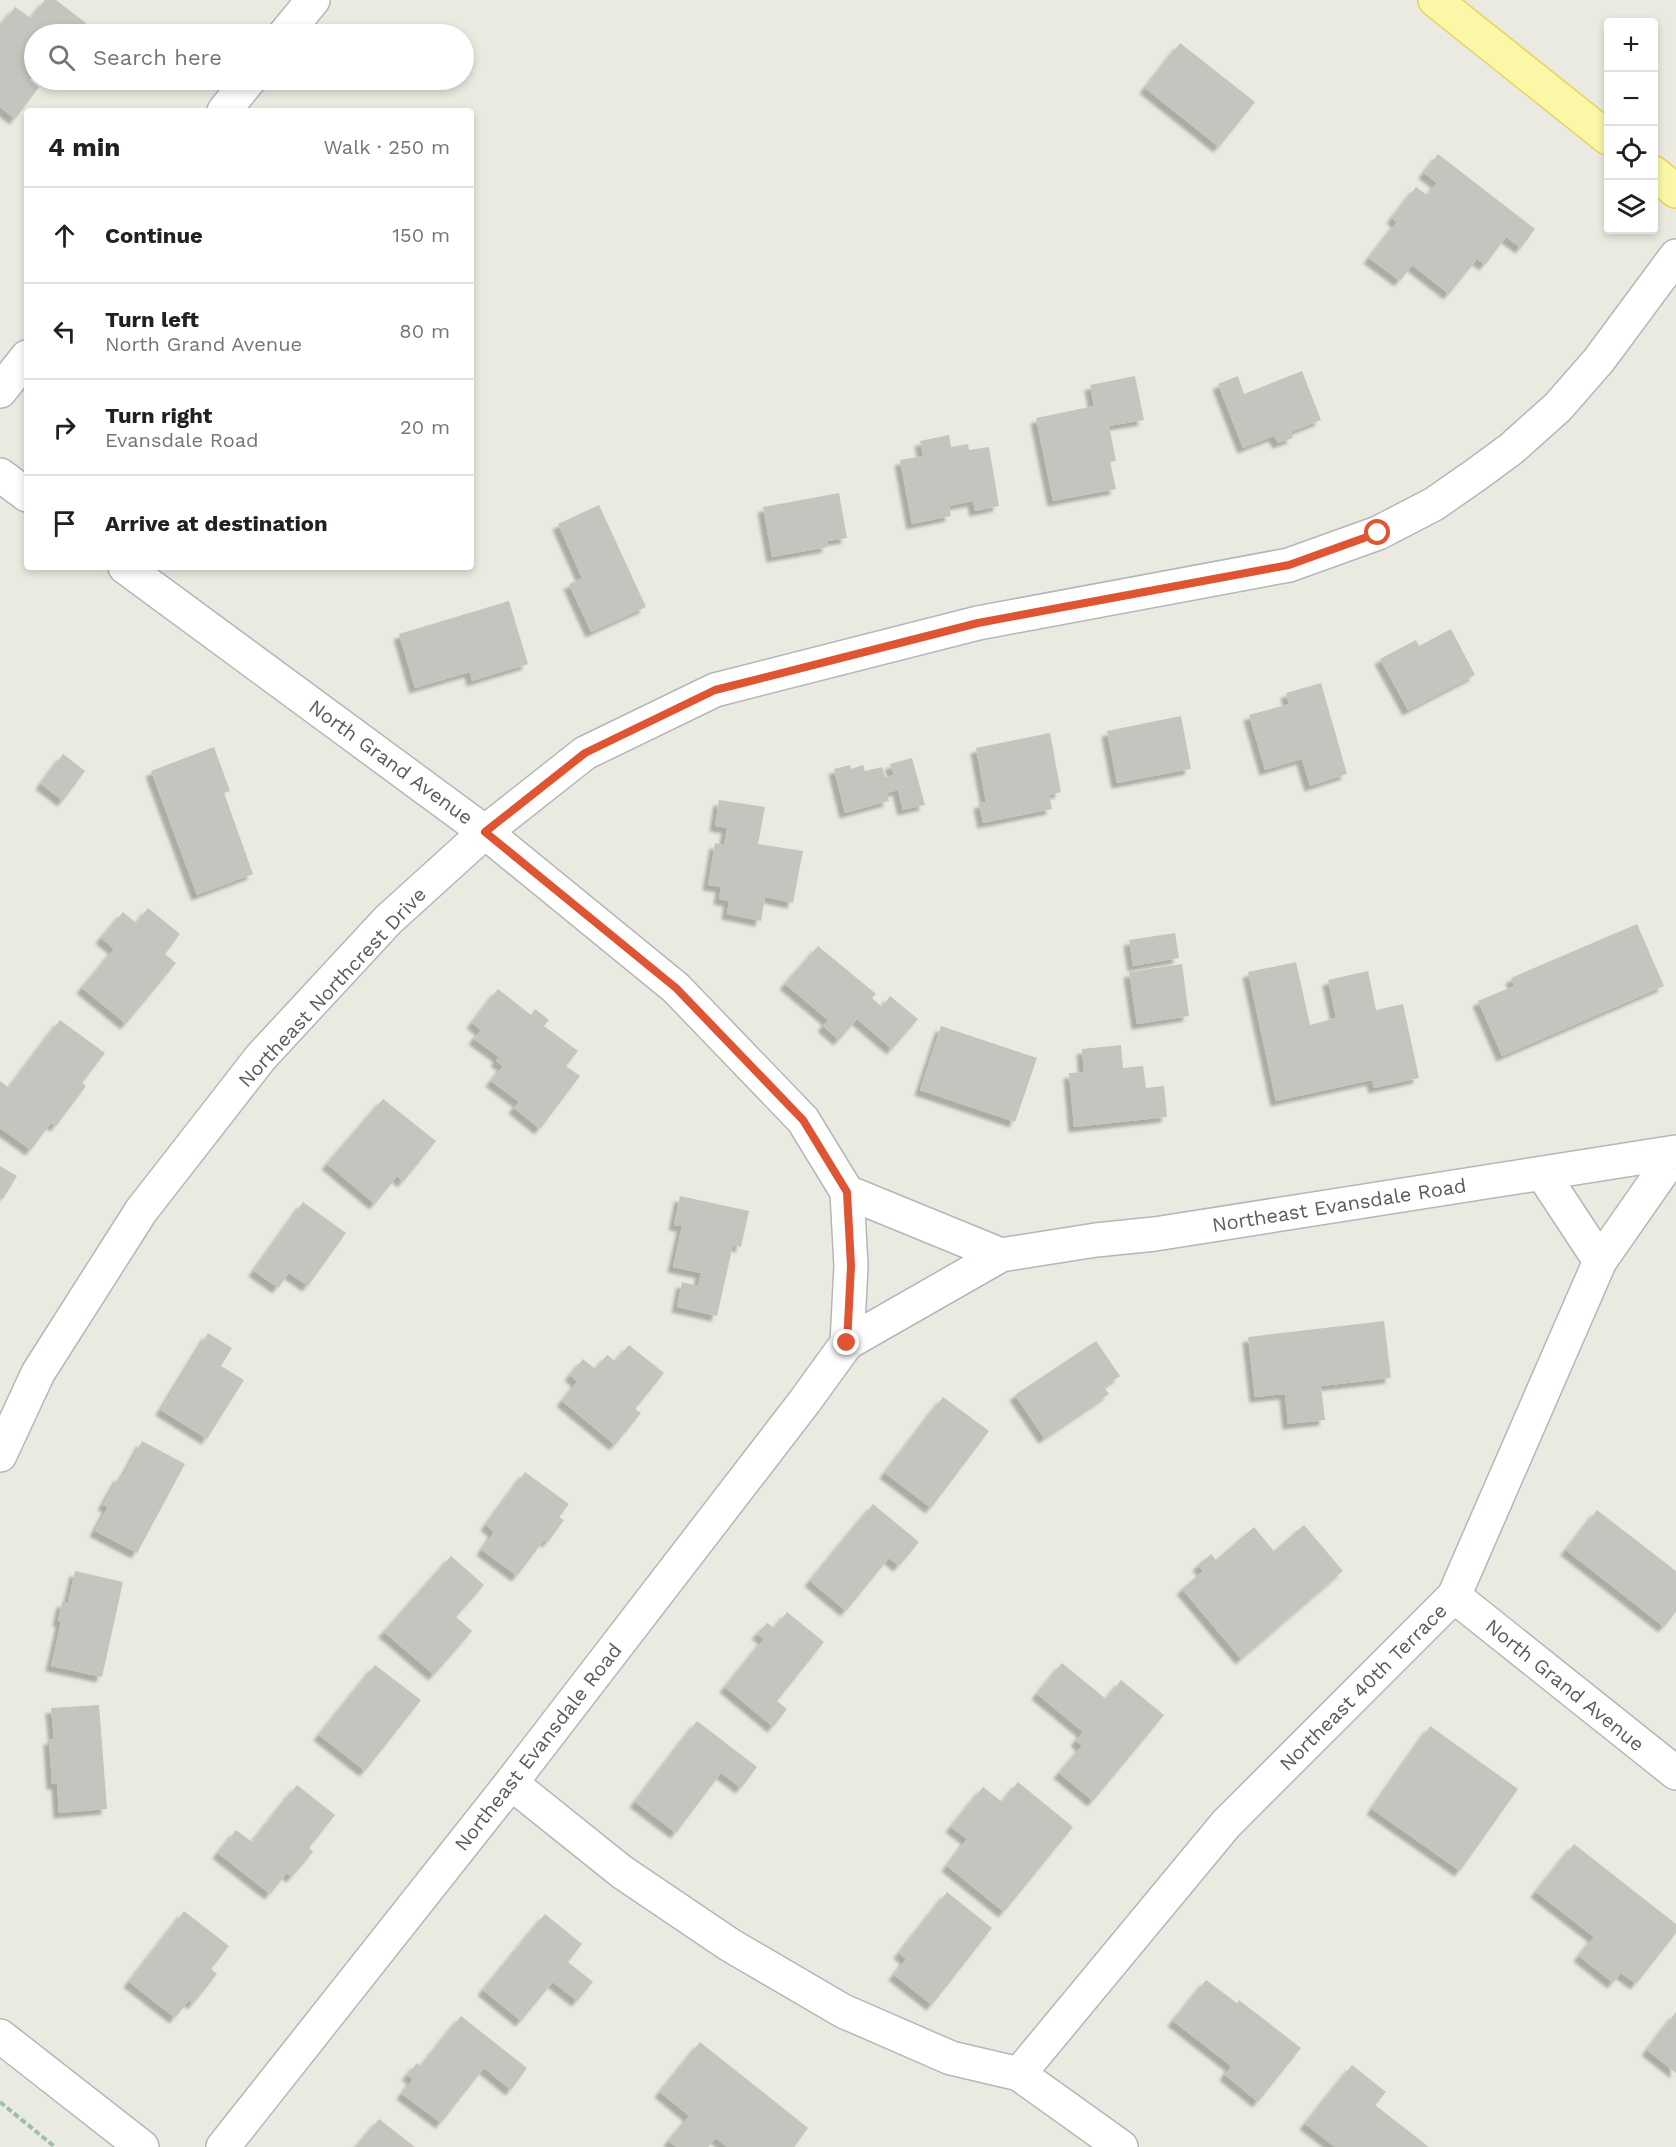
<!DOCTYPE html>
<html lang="en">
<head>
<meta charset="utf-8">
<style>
	body { margin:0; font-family:"Work Sans",sans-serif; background:#f2f2f2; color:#202124 }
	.controls { position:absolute; right:18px; top:18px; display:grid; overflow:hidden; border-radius:6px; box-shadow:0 3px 9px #0003 }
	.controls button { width:54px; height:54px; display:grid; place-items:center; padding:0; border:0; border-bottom:2px solid #e0e0e0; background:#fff; color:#202124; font:30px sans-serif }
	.stop { position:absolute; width:18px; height:18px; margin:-14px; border:4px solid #df5533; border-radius:50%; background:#fff }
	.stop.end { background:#df5533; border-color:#fff; box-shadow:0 2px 6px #0008 }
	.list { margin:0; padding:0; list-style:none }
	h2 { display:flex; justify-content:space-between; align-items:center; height:78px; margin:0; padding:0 24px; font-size:26px }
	h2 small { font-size:20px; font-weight:400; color:#757577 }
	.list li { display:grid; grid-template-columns:39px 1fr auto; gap:18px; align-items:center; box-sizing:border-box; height:96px; padding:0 24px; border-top:2px solid #e0e0e0 }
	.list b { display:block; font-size:22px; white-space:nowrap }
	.list p { margin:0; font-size:20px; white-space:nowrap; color:#757577 }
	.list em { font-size:20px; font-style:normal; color:#757577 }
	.icon { flex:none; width:33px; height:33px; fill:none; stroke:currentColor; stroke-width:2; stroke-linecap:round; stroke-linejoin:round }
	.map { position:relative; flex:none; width:1676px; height:2147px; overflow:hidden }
	.search { position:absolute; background:#fff; box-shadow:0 3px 9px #0003; left:24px; top:24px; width:450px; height:66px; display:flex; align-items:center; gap:15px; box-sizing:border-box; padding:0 21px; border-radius:33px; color:#757577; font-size:22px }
	.panel { position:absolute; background:#fff; box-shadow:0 3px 9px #0003; left:24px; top:108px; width:450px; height:462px; border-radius:6px }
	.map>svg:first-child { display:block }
	.building { fill:#c6c4be; filter:url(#shadow) }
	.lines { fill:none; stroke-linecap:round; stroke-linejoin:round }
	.street-casing { stroke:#b3b6bb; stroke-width:36 }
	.secondary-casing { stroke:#b4b6bd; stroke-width:36 }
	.primary-casing { stroke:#e9d25c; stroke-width:36 }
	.path { stroke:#98c2a9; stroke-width:4; stroke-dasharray:6 3; stroke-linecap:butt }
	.street { stroke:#fff; stroke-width:33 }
	.secondary { stroke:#fff; stroke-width:33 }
	.primary { stroke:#faf7a7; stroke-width:33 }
	.route { stroke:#df5533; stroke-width:8 }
	.labels { text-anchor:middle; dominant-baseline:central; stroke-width:4.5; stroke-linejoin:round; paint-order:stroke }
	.street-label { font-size:20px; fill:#595c61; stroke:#fff }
</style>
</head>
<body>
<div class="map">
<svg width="1676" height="2147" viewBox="0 0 1676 2147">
	<defs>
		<filter id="shadow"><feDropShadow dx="-5.5" dy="5.5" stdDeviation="1.5" flood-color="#0004"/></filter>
	</defs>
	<rect width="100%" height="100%" fill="#ebeae1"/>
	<path class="building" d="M45 0H56L86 23 77 34H34V74L30 80 39 87 15 119 0 107V26L15 7 31 18Z
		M1180 43 1255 102 1219 147 1145 88Z
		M1438 154 1535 229 1521 248 1506 237 1485 265 1477 259 1449 294 1412 265 1400 281 1369 258 1397 222 1392 218 1416 187 1427 195 1437 183 1424 173Z
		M1302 371 1321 420 1291 432 1293 438 1278 443 1274 436 1243 448 1218 384 1238 376 1244 394Z
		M1135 376 1144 420 1109 426 1116 461 1110 462 1116 489 1053 501 1036 418 1094 406 1090 385Z
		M949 435 951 447 968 444 969 450 989 447 999 506 975 511 973 501 949 506 951 516 912 524 900 460 923 456 920 441Z
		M839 493 847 538 827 541 828 547 772 557 763 507Z
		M599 505 646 607 591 632 569 584 582 578 558 524Z
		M509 601 528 664 472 681 470 672 415 688 399 634Z
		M1451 629 1475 675 1408 710 1380 659 1416 640 1419 646Z
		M1321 683 1347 774 1310 786 1302 759 1265 770 1249 715 1289 704 1286 693Z
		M1181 716 1191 769 1117 783 1107 731Z
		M1050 733 1061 792 1049 795 1052 809 983 823 979 803 986 802 976 748Z
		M214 747 230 791 224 793 253 874 197 895 151 771Z
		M63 754 85 771 63 801 41 784Z
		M912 758 925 805 903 810 898 790 887 793 889 801 845 813 834 769 850 765 851 769 863 765 865 771 882 767 885 777 894 775 890 764Z
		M719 800 765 807 758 844 803 851 793 903 765 897 761 921 727 914 729 901 719 899 721 887 708 885 715 843 724 845 727 828 715 826Z
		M148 908 180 934 165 954 176 963 126 1024 82 988 114 949 101 938 123 912 136 923Z
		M1637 924 1664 986 1502 1056 1478 1001 1514 986 1511 978Z
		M1175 933 1179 958 1133 966 1129 940Z
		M818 946 876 994 872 998 882 1007 890 996 918 1019 892 1049 857 1019 839 1040 823 1026 828 1020 785 984Z
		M1296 962 1310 1025 1336 1018 1328 980 1368 971 1376 1010 1403 1004 1419 1078 1374 1088 1372 1080 1276 1101 1248 972Z
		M1182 964 1189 1016 1137 1024 1129 972Z
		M498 989 531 1015 535 1009 549 1020 544 1026 578 1051 566 1066 580 1076 540 1129 514 1108 519 1102 491 1081 503 1066 496 1061 499 1057 474 1039 481 1030 472 1023Z
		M60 1020 105 1053 82 1083 86 1086 56 1126 51 1123 31 1150 0 1128V1081L9 1088Z
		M941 1026 1037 1058 1015 1122 920 1090Z
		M1121 1045 1123 1068 1143 1066 1146 1088 1164 1086 1167 1117 1074 1127 1069 1073 1084 1072 1082 1049Z
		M383 1099 436 1141 403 1182 397 1176 375 1204 327 1164Z
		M0 1166 17 1176 3 1199 0 1197Z
		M680 1196 749 1211 741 1247 733 1245 717 1316 677 1307 682 1282 698 1286 701 1273 673 1267 682 1226 674 1225Z
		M303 1202 346 1233 308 1286 289 1273 278 1288 254 1271Z
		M1384 1321 1391 1378 1321 1386 1325 1420 1288 1424 1285 1394 1255 1397 1248 1337Z
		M208 1333 232 1348 221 1366 244 1380 207 1439 161 1410Z
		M1096 1341 1120 1376 1104 1387 1109 1394 1044 1438 1015 1395Z
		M629 1345 664 1373 635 1409 641 1413 615 1445 562 1401 577 1382 570 1375 583 1359 595 1369 607 1355 615 1361Z
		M943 1397 989 1431 931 1508 885 1473Z
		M142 1441 185 1464 137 1553 95 1531 108 1507 103 1505 120 1475 123 1477Z
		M525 1472 569 1504 559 1517 564 1520 548 1542 544 1540 517 1576 482 1550 494 1532 486 1525Z
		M873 1504 919 1542 899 1566 889 1558 846 1611 810 1581Z
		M1597 1510 1676 1571V1612L1664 1627 1566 1550Z
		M1304 1525 1343 1571 1241 1659 1182 1589 1203 1571 1198 1565 1211 1554 1216 1560 1254 1527 1274 1551Z
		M451 1556 484 1585 456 1617 472 1631 434 1675 384 1632Z
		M75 1571 123 1582 102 1677 51 1666 61 1622 58 1621 62 1602H68Z
		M787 1612 824 1642 777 1701 787 1709 773 1727 725 1687 764 1639 757 1634 767 1623 774 1628Z
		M1062 1663 1106 1699 1121 1680 1164 1715 1093 1801 1059 1773 1082 1746 1076 1741 1083 1732 1037 1694Z
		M375 1665 421 1700 365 1771 319 1735Z
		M99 1705 107 1809 59 1813 57 1784H52L49 1739H54L51 1708Z
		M697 1721 757 1767 741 1788 721 1773 676 1833 635 1802Z
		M1430 1726 1518 1789 1460 1871 1372 1809Z
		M1018 1782 1073 1827 1004 1912 947 1866 967 1839 951 1827 983 1787 1002 1802Z
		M297 1785 335 1815 309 1848 313 1852 292 1877 287 1873 270 1894 218 1853 236 1830 252 1842Z
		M1574 1844 1676 1924V1933L1636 1984 1621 1973 1613 1983 1579 1956 1594 1937 1536 1892Z
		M947 1892 992 1928 932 2005 894 1975 906 1959 899 1953Z
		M184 1911 229 1946 211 1969 217 1974 193 2004 189 2000 175 2018 129 1982Z
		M545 1914 582 1944 568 1962 593 1982 577 2001 553 1982 521 2021 483 1990Z
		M1206 1980 1237 2003 1239 2000 1301 2048 1258 2102 1225 2075 1231 2066 1173 2021Z
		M1676 2012V2073L1647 2050Z
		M461 2016 527 2068 511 2090 484 2068 441 2123 402 2094 413 2079 407 2075 417 2063 421 2066Z
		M700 2042 808 2128 794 2147H727L716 2138 708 2147H676L669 2141 689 2116 660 2092Z
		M1352 2065 1386 2092 1375 2105 1429 2147H1335L1305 2124Z
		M379 2119 415 2147H356Z"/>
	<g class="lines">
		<g class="street-casing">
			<path id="street" d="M0 475 27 495
				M125 567 485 832 676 988 803 1120 847 1192 1001 1255
				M1542 1173 1600 1261
				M847 1343 851 1266 847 1192
				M0 1455 38 1373 141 1211 261 1057 388 920 485 832 585 753 715 690 978 623 1289 565 1378 533 1434 504 1477 474 1511 449 1558 407 1599 360 1676 256
				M1454 1596 1676 1773
				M511 1783 622 1872 730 1945 843 2011 951 2058 1019 2074 1121 2147
				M0 2036 142 2147
				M1019 2074 1226 1824 1454 1596 1600 1261 1676 1152
				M223 2147 511 1783 805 1401 847 1343 1001 1255 1096 1240 1155 1234 1676 1152"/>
		</g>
		<g class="secondary-casing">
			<path id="secondary" d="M285 34 313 0
				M224 111 249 80
				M0 391 27 357"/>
		</g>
		<g class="primary-casing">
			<path id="primary" d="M1435 0 1608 138
				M1654 173 1676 191"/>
		</g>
		<path class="path" d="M0 2102 55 2147"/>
		<use href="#street" class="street"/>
		<use href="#secondary" class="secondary"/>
		<use href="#primary" class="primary"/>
	</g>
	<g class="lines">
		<path class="route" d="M847 1343 851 1266 847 1192 803 1120 676 988 485 832 585 753 715 690 978 623 1289 565 1378 533"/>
	</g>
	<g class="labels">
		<g class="street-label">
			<text transform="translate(391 762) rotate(36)">North Grand Avenue</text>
			<text transform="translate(332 987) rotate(-47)">Northeast Northcrest Drive</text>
			<text transform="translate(1339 1205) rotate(-9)">Northeast Evansdale Road</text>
			<text transform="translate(1565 1685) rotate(39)">North Grand Avenue</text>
			<text transform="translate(1363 1687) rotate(-45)">Northeast 40th Terrace</text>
			<text transform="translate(538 1747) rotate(-52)">Northeast Evansdale Road</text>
		</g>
	</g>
</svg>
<div class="controls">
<button>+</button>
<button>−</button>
<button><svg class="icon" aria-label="locate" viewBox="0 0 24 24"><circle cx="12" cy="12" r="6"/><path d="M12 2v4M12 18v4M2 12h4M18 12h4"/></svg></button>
<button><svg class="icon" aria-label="layers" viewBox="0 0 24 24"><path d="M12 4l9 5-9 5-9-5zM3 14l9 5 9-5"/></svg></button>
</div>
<div class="stop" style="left:1378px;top:533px"></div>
<div class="stop end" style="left:847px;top:1343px"></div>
<div class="search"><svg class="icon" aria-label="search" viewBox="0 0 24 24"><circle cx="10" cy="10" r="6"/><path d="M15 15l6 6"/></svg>Search here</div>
<section class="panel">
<h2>4 min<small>Walk · 250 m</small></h2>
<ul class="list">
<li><svg class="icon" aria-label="ahead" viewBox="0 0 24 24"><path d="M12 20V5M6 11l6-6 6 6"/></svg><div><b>Continue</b></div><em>150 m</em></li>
<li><svg class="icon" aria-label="left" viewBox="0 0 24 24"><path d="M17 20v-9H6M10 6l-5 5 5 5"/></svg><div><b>Turn left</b><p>North Grand Avenue</p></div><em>80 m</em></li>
<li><svg class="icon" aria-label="right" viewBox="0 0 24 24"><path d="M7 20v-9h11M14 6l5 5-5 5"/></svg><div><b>Turn right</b><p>Evansdale Road</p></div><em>20 m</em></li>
<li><svg class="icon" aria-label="arrive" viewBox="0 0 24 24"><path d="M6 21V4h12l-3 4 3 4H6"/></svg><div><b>Arrive at destination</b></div></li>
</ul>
</section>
</div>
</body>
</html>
